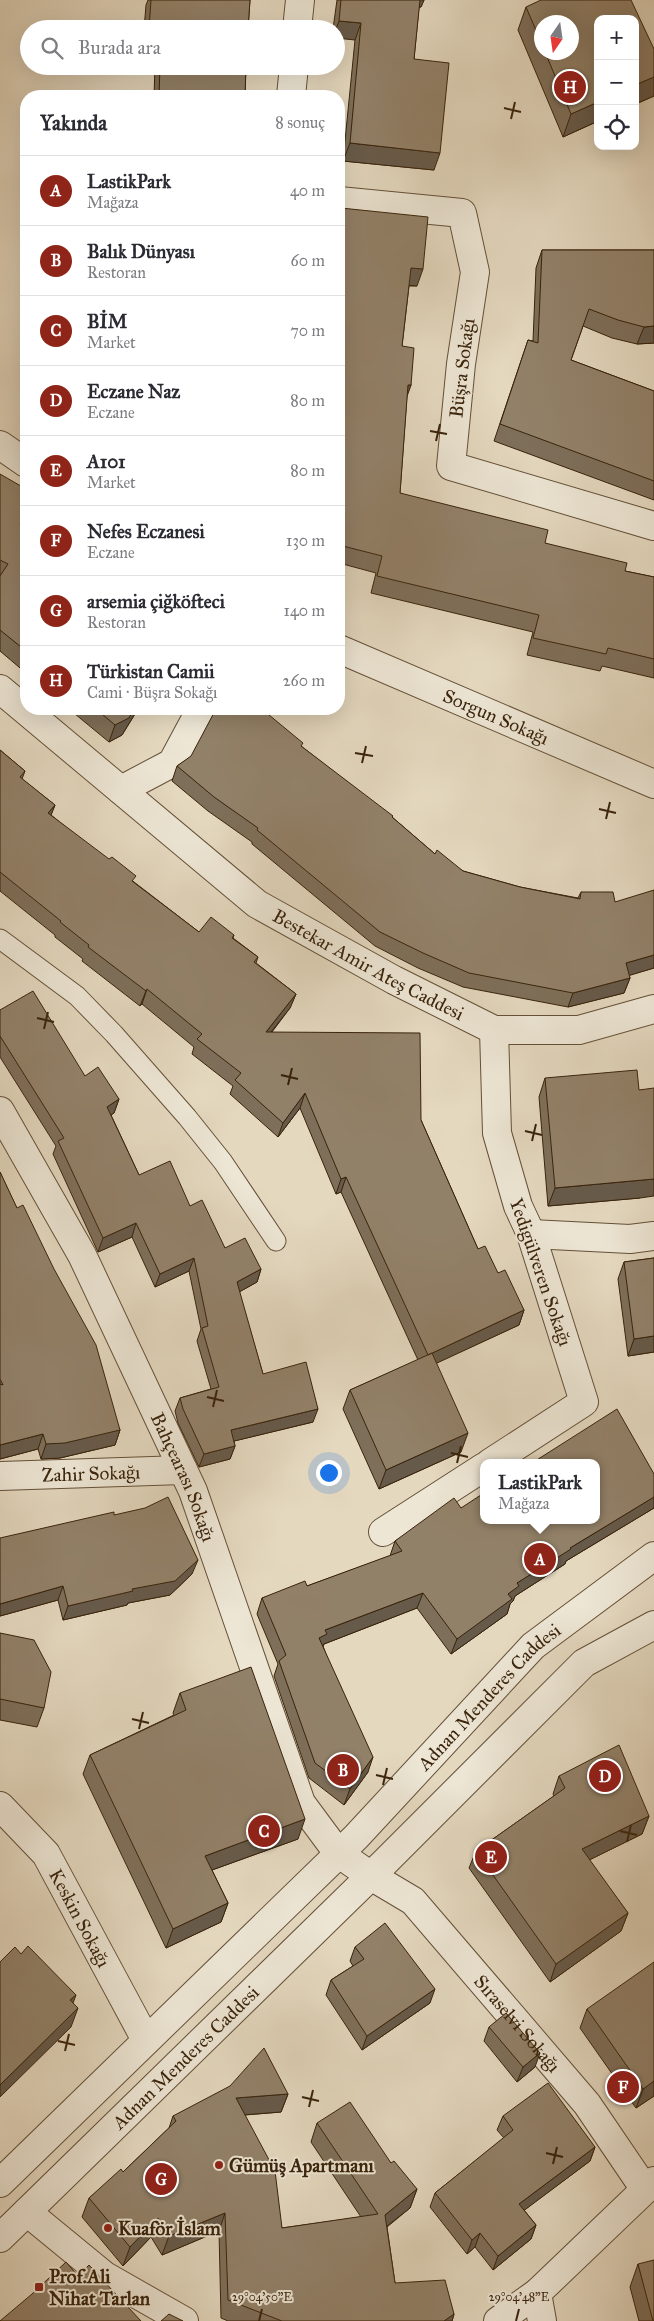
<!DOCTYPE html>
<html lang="tr">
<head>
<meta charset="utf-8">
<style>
	body { margin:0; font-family:"IM FELL Great Primer",serif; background:#f2f2f3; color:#2b2b33 }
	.controls { position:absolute; right:15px; top:15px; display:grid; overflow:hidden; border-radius:10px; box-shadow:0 5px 20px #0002 }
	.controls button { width:45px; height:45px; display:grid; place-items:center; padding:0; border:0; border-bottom:1px solid #e1e1e2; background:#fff; color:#2b2b33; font:25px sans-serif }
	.compass { position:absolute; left:534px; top:15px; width:45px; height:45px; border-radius:50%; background:#fff; box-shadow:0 5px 20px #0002; rotate:193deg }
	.you { position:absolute; left:328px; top:1472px; width:18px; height:18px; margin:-12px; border:4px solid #fff; border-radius:50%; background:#1a73e8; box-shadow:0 0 0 8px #1a73e833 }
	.badge { display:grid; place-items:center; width:32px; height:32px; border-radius:50%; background:#8f2418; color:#fff; font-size:16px; font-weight:700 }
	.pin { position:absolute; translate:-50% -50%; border:2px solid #fff; box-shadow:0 1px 5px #0006 }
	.popup { position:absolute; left:480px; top:1459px; width:120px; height:65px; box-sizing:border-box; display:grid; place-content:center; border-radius:10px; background:#fff; filter:drop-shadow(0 1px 4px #0005); font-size:16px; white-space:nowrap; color:#7c7c81 }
	.popup b { font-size:19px; color:#2b2b33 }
	.popup::after { content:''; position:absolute; left:50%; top:100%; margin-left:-10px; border:10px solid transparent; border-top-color:#fff }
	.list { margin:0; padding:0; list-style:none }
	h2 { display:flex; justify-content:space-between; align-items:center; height:65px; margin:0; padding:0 20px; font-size:21px }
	h2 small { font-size:16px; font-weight:400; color:#7c7c81 }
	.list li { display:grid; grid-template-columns:32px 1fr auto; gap:15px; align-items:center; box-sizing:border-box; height:70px; padding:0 20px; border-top:1px solid #e1e1e2 }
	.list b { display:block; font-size:19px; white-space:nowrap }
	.list p { margin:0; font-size:16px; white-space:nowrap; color:#7c7c81 }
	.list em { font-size:16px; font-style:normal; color:#7c7c81 }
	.icon { flex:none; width:28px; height:28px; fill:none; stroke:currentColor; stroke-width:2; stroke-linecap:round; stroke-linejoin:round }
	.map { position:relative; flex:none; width:654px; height:2321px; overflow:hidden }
	.search { position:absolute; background:#fff; box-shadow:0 5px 20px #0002; left:20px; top:20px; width:325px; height:55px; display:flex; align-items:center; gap:12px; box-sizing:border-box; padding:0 18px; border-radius:28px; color:#7c7c81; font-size:19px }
	.panel { position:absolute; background:#fff; box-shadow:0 5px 20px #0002; left:20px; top:90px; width:325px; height:625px; border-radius:20px }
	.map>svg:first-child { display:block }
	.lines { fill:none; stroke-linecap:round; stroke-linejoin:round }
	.service-casing { stroke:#645038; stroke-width:21 }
	.minor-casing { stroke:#645038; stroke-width:30 }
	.tertiary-casing { stroke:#645038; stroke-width:30 }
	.service { stroke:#ede6d5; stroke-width:19 }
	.minor { stroke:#ede6d5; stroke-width:28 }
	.tertiary { stroke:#ede6d5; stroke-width:28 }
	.wall { fill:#7e6f5a; stroke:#39230b; fill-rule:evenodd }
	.shaded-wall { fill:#665a4a; stroke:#39230b }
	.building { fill:#928169; stroke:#39230b }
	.ticks { fill:none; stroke:#39230b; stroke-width:2 }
	.poi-dot { fill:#8f2418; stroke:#ede6d5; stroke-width:2 }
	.labels { text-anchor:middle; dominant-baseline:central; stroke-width:4; stroke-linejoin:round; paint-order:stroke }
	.street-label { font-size:19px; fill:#39230b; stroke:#ede6d5 }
	.poi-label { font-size:19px; font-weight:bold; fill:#39230b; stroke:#ede6d5; text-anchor:start }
	.ticks-label { font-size:12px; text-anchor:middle; fill:#39230b; stroke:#ede6d5; stroke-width:4; stroke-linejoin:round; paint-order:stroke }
</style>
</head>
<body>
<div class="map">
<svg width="654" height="2321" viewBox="0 0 654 2321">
	<rect width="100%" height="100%" fill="#e4d8bf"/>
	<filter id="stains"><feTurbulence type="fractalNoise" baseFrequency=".004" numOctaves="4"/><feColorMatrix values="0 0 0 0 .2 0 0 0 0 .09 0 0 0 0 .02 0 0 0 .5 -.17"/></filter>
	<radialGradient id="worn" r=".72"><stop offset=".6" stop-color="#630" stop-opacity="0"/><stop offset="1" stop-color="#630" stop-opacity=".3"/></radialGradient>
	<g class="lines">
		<g class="service-casing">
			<path id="service" d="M0 939 77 996 114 1034 187 1117 223 1162 276 1241"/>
		</g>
		<g class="minor-casing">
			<g id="minor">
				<path d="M297 29 300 0"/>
				<path d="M291 96 294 66"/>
				<path d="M339 201 462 213 475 272 461 364 451 466 654 526"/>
				<path d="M0 445 26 463"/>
				<path id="s1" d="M339 649 654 784"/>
				<path id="s2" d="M0 689 257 904 394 980 494 1030H579L654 1009"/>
				<path d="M121 790 172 763 201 709"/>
				<path id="s3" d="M0 1111 82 1255 193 1491 301 1803 338 1853 371 1876 413 1901 587 2104 644 2188"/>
				<path d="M531 1234 630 1239 654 1236"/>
				<path d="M490 1463 584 1402 531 1234 518 1206 497 1133 494 1030"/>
				<path id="s4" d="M0 1476 183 1470"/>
				<path d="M383 1532 484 1467"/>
				<path id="s5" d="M0 1806 46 1854 146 2040"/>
				<path d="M27 2212 105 2276 184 2321"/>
				<path d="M537 2293 542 2321"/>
				<path d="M498 2321 537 2293 654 2181"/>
			</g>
		</g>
		<g class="tertiary-casing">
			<g id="tertiary">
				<path id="s6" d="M0 2183 356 1837 533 1646 654 1556"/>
				<path id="s7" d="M0 2238 384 1863 584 1663 654 1625"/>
			</g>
		</g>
		<use href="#service" class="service"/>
		<use href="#minor" class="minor"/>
		<use href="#tertiary" class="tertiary"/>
	</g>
	<path class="wall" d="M148 0H250L248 29H144L146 5Z
		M337 0H424L421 7H419L414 59 434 170 343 161 355 40 336 29H333Z
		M526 7 654 49V96L563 137 518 30ZM542 22 572 52H542Z
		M155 66H246L245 96H154Z
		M341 208 417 286H409L402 346 411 385 407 395 400 493 625 571 654 577V678L602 666 600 671 527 655 533 632 371 593 376 573 339 563V215Z
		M542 250H654V343L637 344 612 338 583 326 571 360 654 391V500L494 441 528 340 533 341 536 268Z
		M0 474 22 526 26 529V673L0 651Z
		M69 709H138L122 735 109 742Z
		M263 711 301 746 392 817 435 854 463 871 520 887 578 898 581 892 615 902 654 968 629 975 630 978 624 993 568 1007 463 987 418 968 375 946 252 844V842L208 811 172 781 177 766Z
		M0 750 25 771 22 779 55 805 51 815 134 882 199 932 234 935 233 938 258 957 256 963 296 994 290 1008 272 1032 421 1120 478 1249 498 1273 524 1310 519 1325 436 1363 461 1452 379 1489 343 1409 350 1390 418 1360 341 1192 336 1194 300 1108 278 1137 230 1094 233 1086 192 1054 194 1047 142 1004 140 1006 82 961 83 959 55 937V935L0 891Z
		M0 1010 85 1076 119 1099 114 1113 111 1115 139 1175 190 1206 225 1248 261 1269 257 1282 239 1292 263 1374 313 1422 234 1441 235 1446 230 1459 199 1467 178 1423 175 1411 180 1398 211 1389 197 1341 201 1329 189 1271 155 1287 132 1237 98 1252 53 1154 56 1146 0 1057Z
		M545 1078 640 1198 548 1206 539 1097Z
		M0 1172 120 1430 115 1445 60 1458 41 1459 38 1449 0 1459Z
		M654 1258V1352L628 1356 618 1279 624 1262Z
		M654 1474V1508L566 1561 565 1564 515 1596 513 1601 510 1604 507 1614 451 1654 417 1608 324 1644 323 1646 368 1772 344 1805 309 1778 274 1676 278 1664 257 1614 262 1598 307 1586 390 1556 395 1541 461 1508Z
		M114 1515 192 1574 170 1595 128 1603 127 1605 63 1620 58 1600 0 1616Z
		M0 1633 44 1708 37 1727 0 1720Z
		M180 1693 298 1839 212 1870 228 1903 221 1922 166 1948 83 1774 90 1755 174 1715 173 1713Z
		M559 1776 649 1816 642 1834 589 1860 628 1913 621 1931 550 1982 469 1868 476 1851 554 1796 553 1794Z
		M355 1947 430 2003 362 2050 326 1995 331 1980 353 1966 350 1961Z
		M587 2009 654 2096 636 2108 580 2028Z
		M489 2027 535 2067 517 2082 484 2041Z
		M288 2094 281 2112 245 2115 282 2228 361 2217 311 2142 317 2123 391 2163 417 2189 410 2208 387 2227 395 2283 454 2314 452 2321H228L221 2318 219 2231 162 2255 151 2237 123 2266 82 2217 89 2198 123 2172 169 2128 173 2116Z
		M503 2116 595 2147 590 2161 524 2210 536 2225 531 2239 493 2270 475 2247 467 2254 430 2207 435 2193 504 2138 497 2130Z
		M638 2264 654 2321H639L630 2287Z"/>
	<path class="shaded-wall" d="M417 0H424L421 7H414Z
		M339 21 361 23 355 40 336 38V29Z
		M654 77V96L635 104V85Z
		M598 102V121L563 137 571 114Z
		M350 143 440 153 434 170 343 161Z
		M411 268 423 269 417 286 405 285Z
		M654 326V343L637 344 644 327Z
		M408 385H411L405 402Z
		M26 513V519L13 541 20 524Z
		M134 709H138L122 735 109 742 115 725Z
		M55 805 49 820 48 813Z
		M654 955V968L621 978 626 963Z
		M630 978 624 993 568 1007 573 993Z
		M147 989 142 1004 140 1006 146 991Z
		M296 994 290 1008 260 1046 266 1032Z
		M305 1093 300 1108 278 1137 283 1123Z
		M119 1099 114 1113 102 1120 107 1107Z
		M346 1177 341 1192 336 1194 341 1179Z
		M654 1179V1196L640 1198 548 1206 555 1188Z
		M136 1223 132 1237 98 1252 103 1238Z
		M194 1258 189 1271 155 1287 160 1274Z
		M261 1269 257 1282 232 1296 237 1282Z
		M524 1310 519 1325 422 1370 428 1355Z
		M654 1336V1352L628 1356 634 1339Z
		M318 1409 313 1422 226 1443 231 1430Z
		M120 1430 115 1445 60 1458 41 1459 46 1444Z
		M468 1433 461 1452 379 1489 386 1470Z
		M43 1434 38 1449 0 1459V1445Z
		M235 1446 230 1459 199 1467 204 1454Z
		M654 1497V1508L566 1561 565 1564 515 1596 513 1601 510 1604 507 1614 451 1654 457 1639 508 1594 517 1583 570 1548Z
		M198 1560 192 1574 170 1595 128 1603 127 1605 63 1620 68 1606 132 1589Z
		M63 1586 58 1600 0 1616V1604Z
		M423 1593 417 1608 324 1644 322 1649 319 1638 325 1630Z
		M373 1757 368 1772 344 1805 350 1789Z
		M649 1816 642 1834 575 1867 582 1849Z
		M305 1819 298 1839 198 1875 205 1856Z
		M228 1903 221 1922 166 1948 173 1929Z
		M628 1913 621 1931 550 1982 556 1964Z
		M435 1989 430 2003 362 2050 367 2036Z
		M76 1995 69 2014 70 2000Z
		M78 2008 71 2027 0 2097V2085Z
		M540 2053 535 2067 517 2082 523 2067Z
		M654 2081V2096L636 2108 643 2089Z
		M288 2094 281 2112 230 2116 236 2098Z
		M595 2147 590 2161 514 2218 519 2204Z
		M417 2189 410 2208 378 2233 385 2215Z
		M225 2213 219 2231 162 2255 169 2236Z
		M158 2218 151 2237 123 2266 130 2247Z
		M536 2225 531 2239 493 2270 498 2256Z
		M480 2233 475 2247 467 2254 472 2240Z
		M454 2314 452 2321H444Z"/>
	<path class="building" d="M151 0H250L248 29H149Z
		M341 0H420L414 59 449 63 440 153 350 143 361 23 339 21Z
		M541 0H631L654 49V77L635 85V19H598V102L571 114 545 52H572V22H542V44L526 7Z
		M160 66H246L245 96H159Z
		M341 208 428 217 423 269 411 268 402 346 414 348 411 385H408L400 493 548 530 545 543 627 563 625 571 654 577V659L608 648 606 654 533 638 539 615 377 576 382 556 339 545V231Z
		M542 250H654V326L644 327 618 320 589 309 571 360 654 391V481L500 424 528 340 538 343Z
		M0 474 26 489V513L20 524 26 529V651L0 630V576L8 564 0 560Z
		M96 709H134L129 718 115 725Z
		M216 709H264L263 710 303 743 301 746 393 816 392 817 435 854 437 850 463 871 520 887 580 899 581 892H613L615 902 654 890V955L626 963 630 978 573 993 469 973 423 953 380 932 257 830 258 828 214 797 177 766 191 756Z
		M0 750 25 771 20 777 55 805 48 813 109 859 112 857 136 876 132 881 199 932 211 917 234 935 232 938 258 957 254 962 296 994 266 1032 420 1033 421 1120 478 1249 485 1246 498 1273 505 1270 524 1310 428 1355 346 1177 341 1179 305 1093 283 1123 235 1080 241 1073 197 1039 202 1034 147 989 146 991 88 947 89 945 60 922 61 921 0 872Z
		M33 991 85 1076 98 1067 119 1099 107 1107 139 1175 170 1161 190 1206 202 1200 225 1248 245 1238 261 1269 237 1282 263 1374 306 1362 318 1409 231 1430 235 1446 204 1454 183 1409 180 1398 219 1387 202 1328 208 1326 194 1258 160 1274 136 1223 103 1238 58 1141 64 1138 0 1036V1010Z
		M637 1070 639 1090 654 1088V1179L555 1188 545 1078Z
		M0 1172 17 1208 23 1205 54 1269 96 1345 120 1430 65 1443 46 1444 43 1434 0 1445V1384L3 1385 0 1379Z
		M654 1258V1336L634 1339 624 1262Z
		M432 1353 468 1433 386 1470 350 1390Z
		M617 1409 654 1474V1497L570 1548 571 1549 517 1583 519 1586 508 1594 512 1599 457 1639 423 1593 325 1630 327 1634 319 1638 373 1757 350 1789 315 1763 279 1661 286 1655 262 1598 305 1581 307 1586 402 1551 395 1541 454 1498 461 1508 484 1493V1520H596V1463H532Z
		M168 1497 198 1560 175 1581 132 1589 133 1591 68 1606 63 1586 0 1604V1538L114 1512V1515L145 1508Z
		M0 1633 34 1640 51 1672 44 1708 0 1699Z
		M251 1667 305 1819 205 1856 228 1903 173 1929 90 1755 186 1710 180 1693Z
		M619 1745 649 1816 582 1849 628 1913 556 1964 476 1851 565 1788 559 1776Z
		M385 1923 435 1989 367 2036 331 1980 364 1959 355 1947Z
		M28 1946 76 1995 70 2000 78 2008 0 2085V1962L15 1947 21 1954Z
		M654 1962V2081L643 2089 587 2009Z
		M506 2013 540 2053 523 2067 489 2027Z
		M264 2048 288 2094 236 2098 275 2171 282 2228 378 2214 317 2123 350 2102 391 2163 394 2161 417 2189 385 2215 395 2283 445 2280 454 2314 444 2321H282L228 2300 225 2213 169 2236 158 2218 130 2247 89 2198 121 2169 123 2172 176 2121 173 2116 230 2086Z
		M548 2083 595 2147 519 2204 536 2225 498 2256 480 2233 472 2240 435 2193 513 2130 503 2116Z
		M654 2260V2321H653L638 2264Z
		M66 2262 78 2276 89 2265 141 2321H0L32 2294Z
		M169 2314 183 2321H161Z"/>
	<path class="ticks" d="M504 108 521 112M511 119 515 102M430 431 447 434M436 441 440 424M355 753 373 756M362 763 366 746M599 809 616 813M606 819 610 802M37 1018 54 1022M44 1029 48 1012M281 1075 298 1079M288 1085 292 1068M525 1131 542 1135M532 1141 536 1124M207 1397 224 1401M213 1407 217 1390M451 1453 468 1457M457 1463 461 1446M132 1719 149 1723M139 1729 143 1712M376 1775 393 1779M383 1785 387 1768M620 1831 637 1835M627 1842 631 1825M58 2041 75 2045M65 2051 69 2034M302 2097 319 2101M309 2107 313 2090M546 2153 563 2157M553 2164 557 2147M259 2321 262 2309M516 2321 519 2309"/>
	<g class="poi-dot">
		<circle cx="219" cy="2165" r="5"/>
		<circle cx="108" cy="2228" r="5"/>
		<rect x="34" y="2282" width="10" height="10" rx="2.5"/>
	</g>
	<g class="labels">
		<g class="street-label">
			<text transform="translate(462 368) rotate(-83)">Büşra Sokağı</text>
			<text stroke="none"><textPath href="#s1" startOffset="171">Sorgun Sokağı</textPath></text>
			<text stroke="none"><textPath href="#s2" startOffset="462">Bestekar Amir Ateş Caddesi</textPath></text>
			<text transform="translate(541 1272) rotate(71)">Yedigülveren Sokağı</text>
			<text stroke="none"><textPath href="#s4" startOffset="91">Zahir Sokağı</textPath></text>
			<text stroke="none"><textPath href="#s3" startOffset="410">Bahçearası Sokağı</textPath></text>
			<text stroke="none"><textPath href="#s6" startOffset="690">Adnan Menderes Caddesi</textPath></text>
			<text stroke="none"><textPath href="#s5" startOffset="139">Keskin Sokağı</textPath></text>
			<text stroke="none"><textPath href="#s3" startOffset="1069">Sıraselvi Sokağı</textPath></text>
			<text stroke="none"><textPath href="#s7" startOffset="259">Adnan Menderes Caddesi</textPath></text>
		</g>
		<g class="poi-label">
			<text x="229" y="2165">Gümüş Apartmanı</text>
			<text x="118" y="2228">Kuaför İslam</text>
			<text x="49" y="2276">Prof.Ali<tspan x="49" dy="22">Nihat Tarlan</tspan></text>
		</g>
	</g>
	<g class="ticks-label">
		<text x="262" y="2301">29°04'50"E</text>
		<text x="519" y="2301">29°04'48"E</text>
	</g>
	<rect width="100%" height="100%" filter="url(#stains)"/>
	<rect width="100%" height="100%" fill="url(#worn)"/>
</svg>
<div class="controls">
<button>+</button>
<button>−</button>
<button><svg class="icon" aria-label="locate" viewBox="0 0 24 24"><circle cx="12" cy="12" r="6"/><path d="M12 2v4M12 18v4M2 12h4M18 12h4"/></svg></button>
</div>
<svg class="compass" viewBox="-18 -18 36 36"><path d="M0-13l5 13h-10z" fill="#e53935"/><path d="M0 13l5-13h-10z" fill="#7c7c81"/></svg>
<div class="you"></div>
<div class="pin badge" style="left:540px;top:1559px">A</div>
<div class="popup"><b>LastikPark</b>Mağaza</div>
<div class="pin badge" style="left:343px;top:1770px">B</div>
<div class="pin badge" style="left:264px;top:1831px">C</div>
<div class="pin badge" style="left:605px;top:1776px">D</div>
<div class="pin badge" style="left:491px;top:1857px">E</div>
<div class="pin badge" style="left:623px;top:2087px">F</div>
<div class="pin badge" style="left:161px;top:2179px">G</div>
<div class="pin badge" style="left:570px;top:87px">H</div>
<div class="search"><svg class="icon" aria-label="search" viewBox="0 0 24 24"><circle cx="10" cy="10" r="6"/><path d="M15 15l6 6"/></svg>Burada ara</div>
<section class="panel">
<h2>Yakında<small>8 sonuç</small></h2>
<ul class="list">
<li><span class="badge">A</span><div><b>LastikPark</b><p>Mağaza</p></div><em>40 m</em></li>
<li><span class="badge">B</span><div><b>Balık Dünyası</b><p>Restoran</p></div><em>60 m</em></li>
<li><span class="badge">C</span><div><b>BİM</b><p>Market</p></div><em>70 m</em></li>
<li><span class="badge">D</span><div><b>Eczane Naz</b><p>Eczane</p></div><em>80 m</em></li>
<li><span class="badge">E</span><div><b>A101</b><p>Market</p></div><em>80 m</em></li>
<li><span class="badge">F</span><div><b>Nefes Eczanesi</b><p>Eczane</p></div><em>130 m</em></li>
<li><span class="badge">G</span><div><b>arsemia çiğköfteci</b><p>Restoran</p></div><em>140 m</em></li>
<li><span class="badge">H</span><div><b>Türkistan Camii</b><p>Cami · Büşra Sokağı</p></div><em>260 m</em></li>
</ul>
</section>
</div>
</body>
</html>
